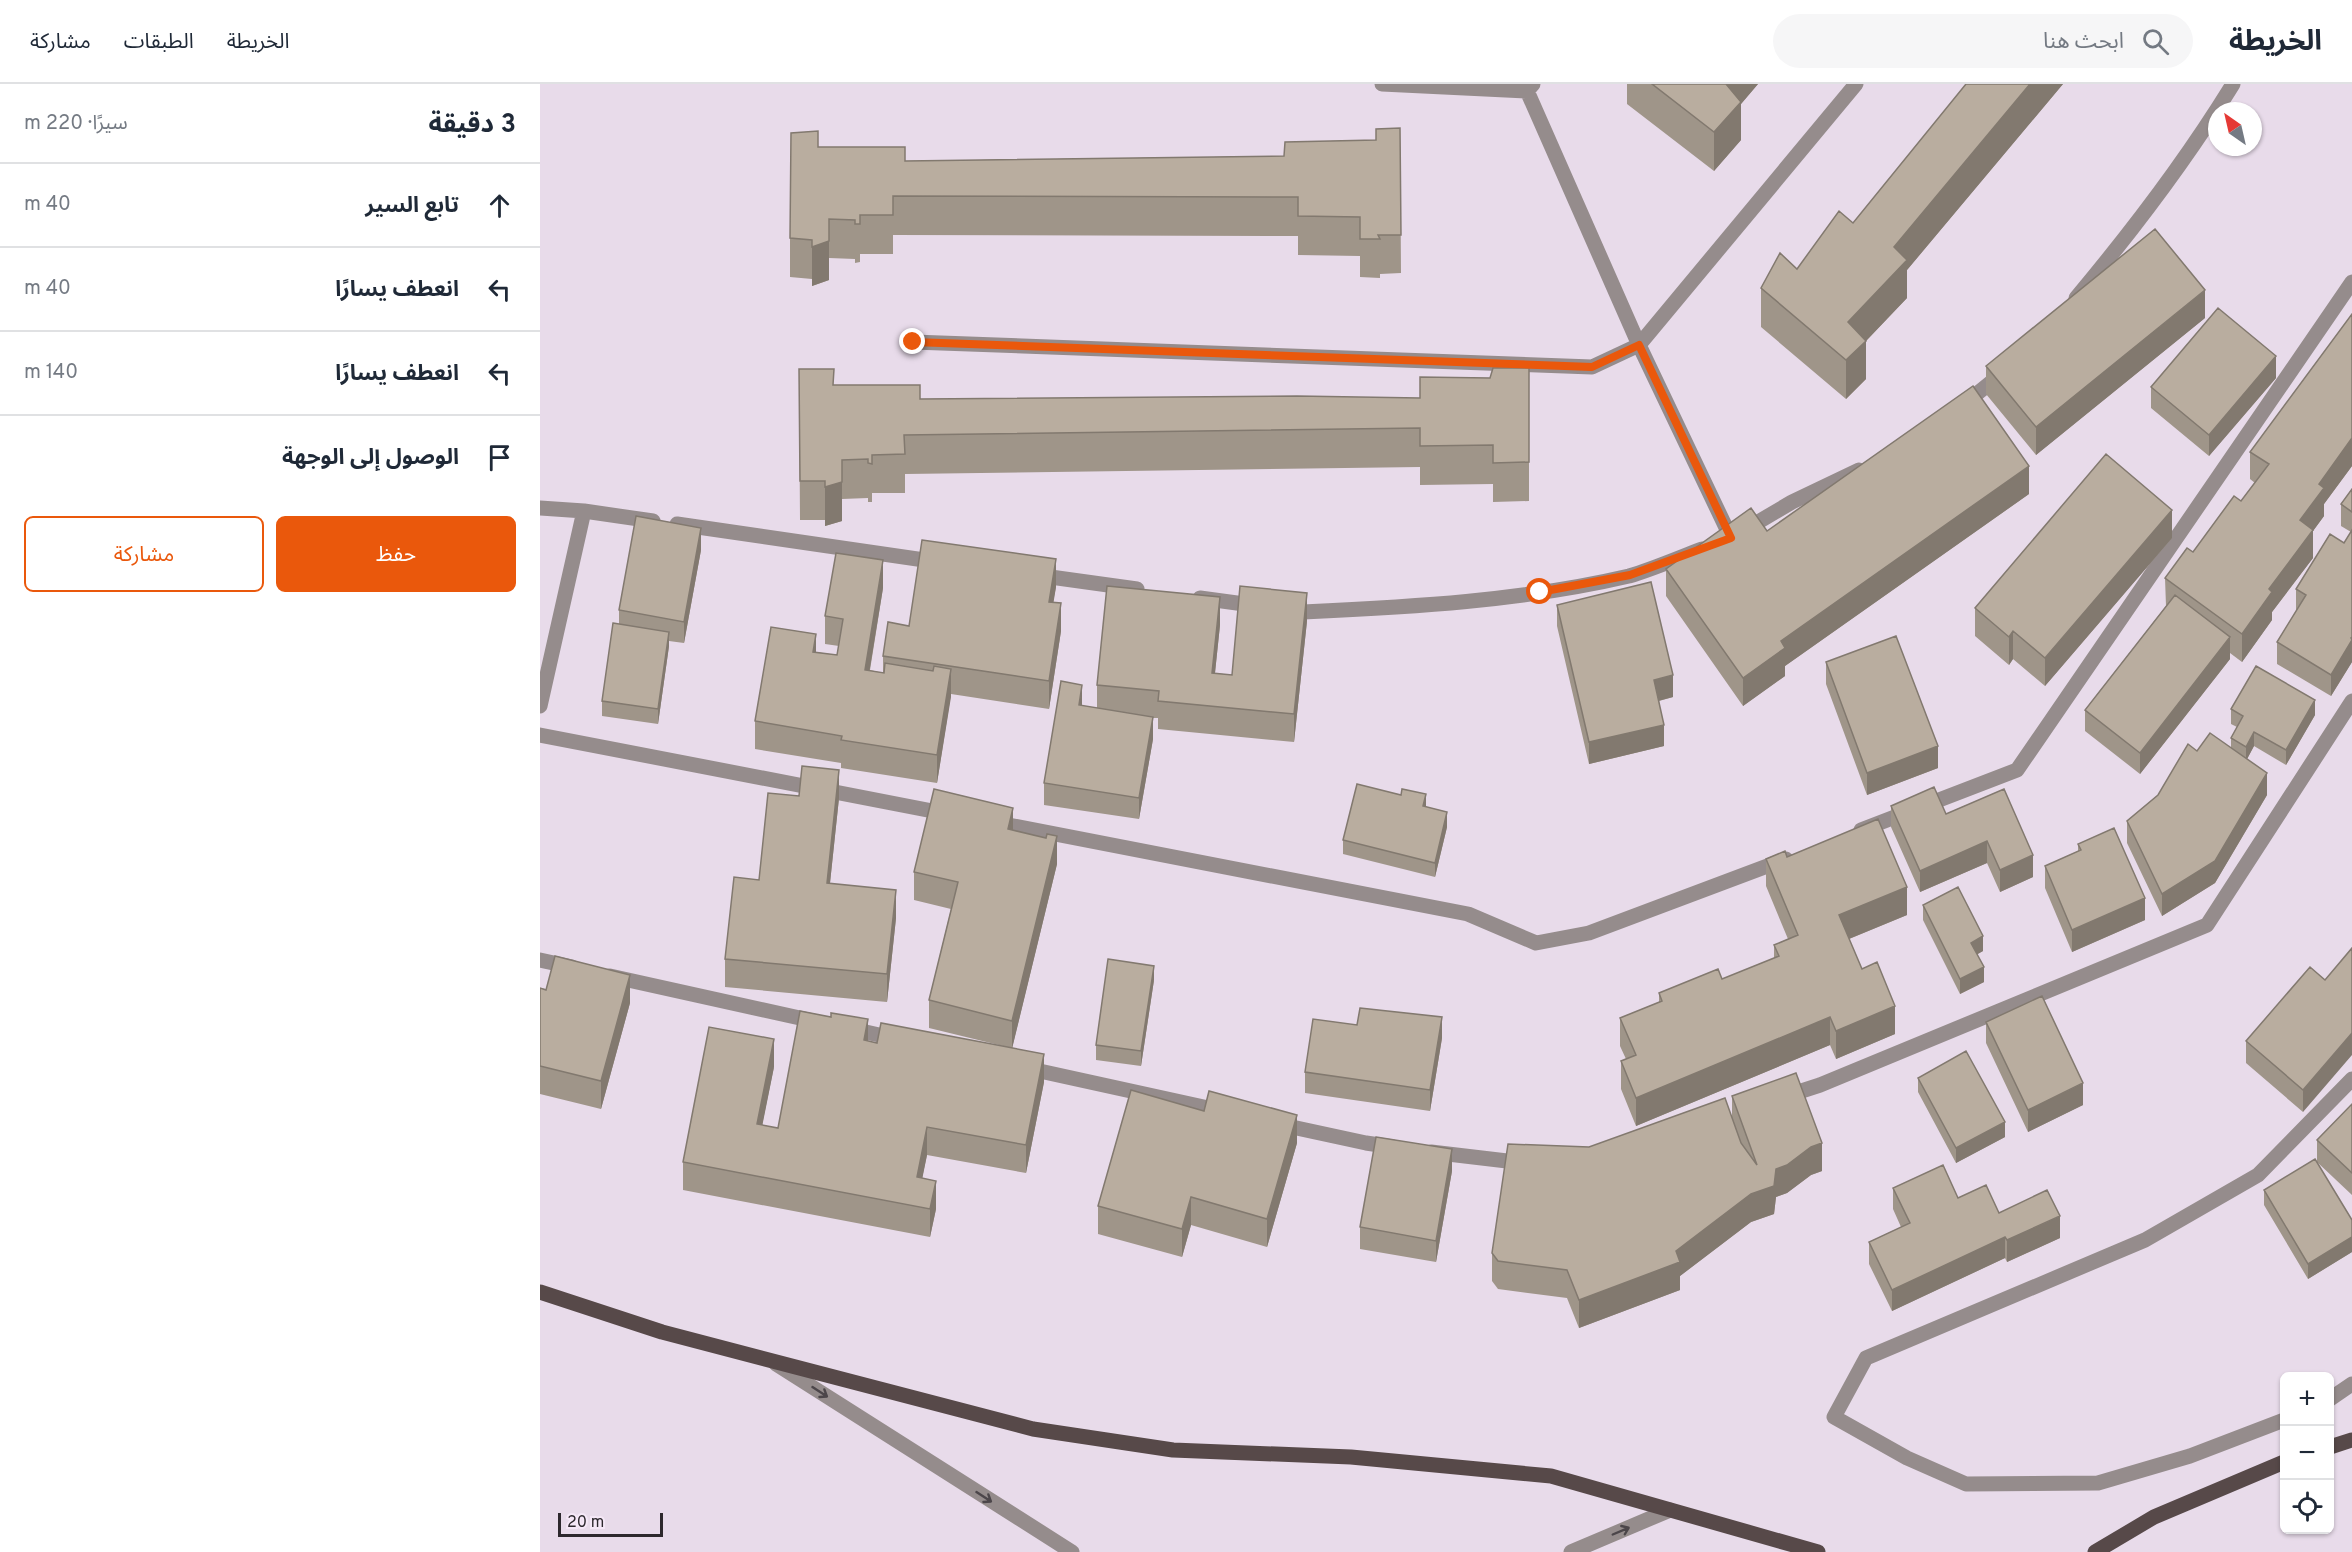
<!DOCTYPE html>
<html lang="ar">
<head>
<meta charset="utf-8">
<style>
	body { margin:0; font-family:Overpass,"Noto Sans Arabic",sans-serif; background:#f6f6f7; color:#1f2937; direction:rtl }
	.controls { position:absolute; right:18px; bottom:18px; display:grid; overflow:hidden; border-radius:9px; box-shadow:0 2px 4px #0004 }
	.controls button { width:54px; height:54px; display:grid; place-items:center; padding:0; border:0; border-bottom:2px solid #e0e1e3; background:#fff; color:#1f2937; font:30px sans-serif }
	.compass { position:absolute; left:1668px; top:18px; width:54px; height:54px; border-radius:50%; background:#fff; box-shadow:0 2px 4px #0004; rotate:326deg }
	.scale { position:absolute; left:18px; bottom:15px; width:105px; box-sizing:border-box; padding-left:6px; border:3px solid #2d282d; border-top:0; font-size:16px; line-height:21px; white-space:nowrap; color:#2d282d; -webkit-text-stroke:4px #f5e8f7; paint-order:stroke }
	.stop { position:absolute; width:18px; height:18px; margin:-14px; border:4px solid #ea580c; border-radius:50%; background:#fff }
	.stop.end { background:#ea580c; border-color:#fff; box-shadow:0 2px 6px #0008 }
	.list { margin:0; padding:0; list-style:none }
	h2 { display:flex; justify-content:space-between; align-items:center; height:78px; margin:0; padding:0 24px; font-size:26px }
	h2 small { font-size:20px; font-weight:400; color:#747a83 }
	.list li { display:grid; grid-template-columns:39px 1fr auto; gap:18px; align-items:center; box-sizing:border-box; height:84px; padding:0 24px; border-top:2px solid #e0e1e3 }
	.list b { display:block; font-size:22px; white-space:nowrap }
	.list em { font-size:20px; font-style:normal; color:#747a83 }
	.actions { display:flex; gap:12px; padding:18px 24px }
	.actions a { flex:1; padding:14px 0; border:2px solid #ea580c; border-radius:9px; text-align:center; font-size:21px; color:#ea580c }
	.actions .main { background:#ea580c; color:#fff }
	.icon { flex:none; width:33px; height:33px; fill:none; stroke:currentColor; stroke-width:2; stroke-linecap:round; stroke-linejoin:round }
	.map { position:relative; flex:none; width:1812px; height:1468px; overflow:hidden; direction:ltr }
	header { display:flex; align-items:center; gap:36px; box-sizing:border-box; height:84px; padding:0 30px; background:#fff; border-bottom:2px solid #e0e1e3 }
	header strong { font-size:28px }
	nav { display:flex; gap:33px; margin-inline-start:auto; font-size:21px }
	.search { width:420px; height:54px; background:#f6f6f7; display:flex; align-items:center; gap:15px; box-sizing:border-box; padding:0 21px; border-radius:33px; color:#747a83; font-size:22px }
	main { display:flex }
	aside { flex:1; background:#fff }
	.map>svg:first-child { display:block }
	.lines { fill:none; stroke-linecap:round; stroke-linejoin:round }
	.service { stroke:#958c8c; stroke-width:15 }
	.minor { stroke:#958c8c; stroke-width:15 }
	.primary { stroke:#574949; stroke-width:15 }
	.wall { fill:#9f9589 }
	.shaded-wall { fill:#82796f }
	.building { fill:#b9ad9f; stroke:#82796f; stroke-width:1.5 }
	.oneway { stroke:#4c464a }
	.route { stroke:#ea580c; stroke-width:8 }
</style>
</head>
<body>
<header>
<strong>الخريطة</strong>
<div class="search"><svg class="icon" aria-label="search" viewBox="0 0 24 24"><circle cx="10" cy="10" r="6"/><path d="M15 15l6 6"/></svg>ابحث هنا</div>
<nav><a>الخريطة</a><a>الطبقات</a><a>مشاركة</a></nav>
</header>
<main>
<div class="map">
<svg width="1812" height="1468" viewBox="0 0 1812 1468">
	<rect width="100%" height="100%" fill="#e8dbea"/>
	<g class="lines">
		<path class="service" d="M236 1280 532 1468
			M1031 1468 1130 1426"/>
		<path class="minor" d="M842 0 987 7 993 0
			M984 0 1099 261 1191 454
			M1536 214C1593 146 1647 75 1693 0
			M373 258 1052 283 1099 261 1316 0
			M1423 321 1460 291
			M0 424 44 427 113 437
			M137 440 398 478
			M1203 447 1252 418 1319 386
			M496 491 597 505
			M660 514 719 522
			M746 526 763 528C871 523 982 517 1089 492 1113 485 1138 474 1162 465
			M0 622 44 427
			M0 651 408 730
			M453 738 928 830 996 859 1049 849 1246 775
			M1321 746 1477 686 1812 198
			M0 876 32 883
			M70 892 278 938
			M308 944 357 955
			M486 984 682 1027
			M1243 1013 1280 1001 1667 841 1812 617
			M738 1040 826 1059 853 1063
			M891 1068 984 1079
			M1790 1315 1812 1300
			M1744 1336 1650 1372 1558 1399 1426 1400 1367 1374 1294 1333 1326 1274 1605 1156 1718 1091 1812 995"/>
		<path class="primary" d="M0 1208 122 1248 493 1345 633 1366 811 1373 1011 1392 1278 1468
			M1790 1363 1812 1356
			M1555 1468 1614 1433 1744 1378"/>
	</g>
	<path class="wall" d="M1087 0H1218L1201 20V56L1174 87 1087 20Z
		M1426 0H1523L1367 186V214L1326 257V295L1306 315 1221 243V204L1257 185 1313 139Z
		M860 44 861 189 840 190V194L820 193V172L758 171V152L353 151V170H320V178L315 179V175L289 174V196L272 202V195L250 193V154L278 63 365 77 744 72 836 56Z
		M1812 230V382L1784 420V432L1773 447V474L1732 528V536L1702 578 1690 569V575L1600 690 1545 647V626L1626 522 1625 494 1653 468 1701 417 1715 399 1710 395V368Z
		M1665 234 1496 371 1446 310V282Z
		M989 284V417L953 418V400L880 401V383L365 390V409H332V418H328V414L302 415V437L285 442V436H260L259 285 294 301 380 315 880 314Z
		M1736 294 1669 372 1611 324V303Z
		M1812 405V578L1791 612 1737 580V558L1756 527V505L1804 459 1811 448 1801 442V420Z
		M1489 410 1245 582V592L1203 622 1126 512V485L1227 447Z
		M1632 454 1505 602 1473 575 1469 581 1435 552V524Z
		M161 466 144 559 129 557V562L118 640 62 632V617L79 540V526Z
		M516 503 513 518 521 547 509 625 411 610 397 699 301 684V679L215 665V637L276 568 297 571 299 562 285 560V532L343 504 330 586 343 589V572L369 542Z
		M1017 521 1133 613 1119 617 1124 662 1049 680 1017 542Z
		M767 537 754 658 618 645V634H613V655L599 735 504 721V699L542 622 557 624V601L680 541 675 589 692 591Z
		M1286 578 1398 684 1327 711 1286 600Z
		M1691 625 1775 631 1746 681 1714 662 1707 675 1727 711 1675 799 1622 832 1587 759V737L1618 711 1657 667 1691 663V654L1697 643 1691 640Z
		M1464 705 1493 793 1460 808 1447 779 1380 808 1351 743V722L1406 730Z
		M259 712 299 714 290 799 356 834 347 918 185 903V875L219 796Z
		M886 723 907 743 895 793 803 770V756Z
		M473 746 517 780 472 964 504 998 486 1089 387 1071 382 1094 396 1125 390 1153 143 1106V1078L234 983 222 1041 238 1044 328 957 337 959 463 962 389 944V916L411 825 374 816V788Z
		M1538 760 1605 836 1532 868 1505 804V782L1538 767Z
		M1247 773 1367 831 1309 855 1322 885 1355 950 1296 975 1290 961 1096 1042 1081 1005V977L1086 975 1080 962V934L1119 918V909L1182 895 1234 874V861L1248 855 1226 802V775Z
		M1383 821 1443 867 1437 870 1444 898 1420 910 1383 836Z
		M614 896 601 982 556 976V961Z
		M1785 896 1763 1028 1706 979V957Z
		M0 904 90 919 61 1025 0 1010Z
		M1446 938 1543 1021 1488 1048 1446 959Z
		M902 954 890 1027 765 1009V988Z
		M1378 994 1465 1053 1416 1079 1378 1008Z
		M1192 1012 1282 1087 1271 1091 1247 1109 1236 1113 1234 1130 1211 1138 1140 1192V1206L1039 1244 1027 1214 958 1205 952 1197V1169L1049 1063 1192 1035Z
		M1812 1020V1111L1777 1078V1056Z
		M757 1059 727 1163 651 1141 642 1173 558 1150V1122Z
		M912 1087 896 1178 820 1165V1143Z
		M1353 1104 1418 1114 1459 1129 1520 1154 1467 1178 1465 1174 1352 1227 1329 1180V1158L1361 1143 1353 1125Z
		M1724 1106 1812 1136V1168L1768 1195 1724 1121Z"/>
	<path class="shaded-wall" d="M1186 0H1218L1201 20V56L1174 87V48Z
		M1490 0H1523L1367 186V214L1326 257V295L1306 315V276L1308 238 1354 163Z
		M289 135V196L272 202V163Z
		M1665 206V234L1496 371V343Z
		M1736 272V294L1669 372V351Z
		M1812 354V382L1784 420V432L1773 447V474L1732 528V536L1702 578V550L1729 505 1760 436 1779 400Z
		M302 376V437L285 442V403Z
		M1489 382V410L1245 582V592L1203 622V594L1241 557Z
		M1632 426V454L1505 602V574Z
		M161 444V466L144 559V538Z
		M516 475V503L509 546V518Z
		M343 476V504L325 614V586Z
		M767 509V537L754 658V630Z
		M680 513V541L672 617V589Z
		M521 519V547L509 625V597Z
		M1473 547V575L1469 581V553Z
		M129 548V562L118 640V625Z
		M276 550V578L273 568Z
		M1690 553V575L1600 690V669Z
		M1812 553V578L1791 612V591Z
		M411 585V613L397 699V671Z
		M1133 591V613L1114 618V596Z
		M542 601V622L539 621Z
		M1775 616V631L1746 681V666Z
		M613 633V655L599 735V714Z
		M1124 641V662L1049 680V658Z
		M1714 648V662L1706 677V663Z
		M1398 662V684L1327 711V689Z
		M299 686V714L287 827V799Z
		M1727 689V711L1675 799 1622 832V810Z
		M886 710V725L883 722Z
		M473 724V752L468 745Z
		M907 728V743L895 793V779Z
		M517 752V780L472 965V937Z
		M1447 757V779L1380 808V787Z
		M1493 771V793L1460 808V786Z
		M1367 803V831L1299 859V831Z
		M356 806V834L347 918V890Z
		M1605 814V836L1532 868V846Z
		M1443 852V867L1431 874V859Z
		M614 882V896L601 982V967Z
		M1444 883V898L1420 910V895Z
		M90 891V919L61 1025V997Z
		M1355 922V950L1296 975V947Z
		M902 933V954L890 1027V1006Z
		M1290 933V961L1096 1042V1014Z
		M328 935V963L324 956Z
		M1812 949V971L1763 1028V1006Z
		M234 955V983L217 1068V1040Z
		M504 970V998L486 1089V1061Z
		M1543 999V1021L1488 1048V1026Z
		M757 1031V1059L727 1163V1135Z
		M1465 1038V1053L1416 1079V1064Z
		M387 1043V1071L377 1121V1093Z
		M1282 1059V1087L1271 1091 1247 1109 1236 1113 1234 1130 1211 1138 1140 1192V1206L1039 1244V1216L1136 1167 1236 1085 1271 1063Z
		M912 1065V1087L896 1178V1157Z
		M396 1097V1125L390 1153V1125Z
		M651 1113V1141L642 1173V1145Z
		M1520 1132V1154L1467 1178V1156Z
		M1465 1153V1174L1352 1227V1206Z
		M1812 1153V1168L1768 1195V1180Z"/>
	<path class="building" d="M1112 0H1186L1201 18 1174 48Z
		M1426 0H1490L1354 163 1367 176 1308 238 1326 257 1306 276 1221 204 1240 169 1257 185 1299 127 1313 139Z
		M860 44 861 151H838L840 155H820V133L758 132V113L353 112V131H320V140H315V136L289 135V157L272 163V156L250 154 251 49 278 47V63H365V77L744 72 745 58 836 56V45Z
		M1615 145 1665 206 1496 343 1446 282Z
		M1678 224 1736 272 1669 351 1611 303Z
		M1812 230V354L1779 400 1784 404 1760 436 1773 446 1729 505 1732 508 1702 550 1625 494 1647 464 1653 468 1694 412 1701 417 1729 380 1710 368Z
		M953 284H989V378L953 379V361L880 362V344L364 351 365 370 332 371V380L328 379V375L302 376V398L285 403V397H260L259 285H294L293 301H380V315L757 312 880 314V293L950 294Z
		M1433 302 1489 382 1241 557 1245 564 1203 594 1126 485 1211 424 1227 447Z
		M1566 370 1632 426 1505 574 1473 547 1469 553 1435 524Z
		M1812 405V428L1801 420Z
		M96 432 161 444 144 538 79 526Z
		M1812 446V553L1811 554 1812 556 1791 591 1737 558 1766 511 1756 505 1790 450 1804 459Z
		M382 456 516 475 509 518 521 519 509 597 343 572 348 538 369 542Z
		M296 469 343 476 325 586 344 589 345 579 393 587 394 582 411 585 397 671 301 656 302 652 215 637 231 543 276 550 273 568 297 571 303 535 285 532Z
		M1111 498 1133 591 1114 596 1124 641 1049 658 1017 521Z
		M567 502 680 513 672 589 692 591 700 502 767 509 754 630 618 617 619 607 557 601Z
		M1635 511 1690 553 1600 669 1545 626Z
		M73 539 129 548 118 625 62 617Z
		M1356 552 1398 662 1327 689 1286 578Z
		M1716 582 1775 616 1746 666 1714 648 1706 663 1691 654 1703 632 1691 625Z
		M521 597 542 601 539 621 613 633 599 714 504 699Z
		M1670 649 1727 689 1675 777 1622 810 1587 737 1618 711 1648 660 1657 667Z
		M262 682 299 686 287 799 356 806 347 890 185 875 194 793 219 796 228 709 259 712Z
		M817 700 861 711 862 705 886 710 883 722 907 728 895 779 803 756Z
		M1394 703 1406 730 1464 705 1493 771 1460 786 1447 757 1380 787 1351 722Z
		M394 705 473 724 468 745 506 754 507 750 517 752 472 937 389 916 418 798 374 788Z
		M1338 735 1367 803 1299 831 1322 885 1337 878 1355 922 1296 947 1290 933 1096 1014 1081 977 1096 971 1080 934 1122 917 1119 909 1178 885 1182 895 1239 872 1234 861 1258 851 1226 775 1245 767 1247 773Z
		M1574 744 1605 814 1532 846 1505 782 1541 766 1538 760Z
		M1418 803 1443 852 1431 859 1444 883 1420 895 1383 821Z
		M1812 864V949L1763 1006 1706 957 1770 883 1785 896Z
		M15 872 90 891 61 997 0 982V904L6 906Z
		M568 875 614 882 601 967 556 961Z
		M1502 912 1543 999 1488 1026 1446 938Z
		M820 924 902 933 890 1006 765 988 773 935 817 941Z
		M260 927 291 933V929L328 935 324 956 337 959 341 939 504 970 486 1061 387 1043 377 1093 396 1097 390 1125 143 1078 169 943 234 955 217 1040 238 1044Z
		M1426 967 1465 1038 1416 1064 1378 994Z
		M1256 989 1282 1059 1271 1063 1247 1081 1236 1085 1234 1102 1211 1110 1136 1167 1140 1178 1039 1216 1027 1186 958 1177 952 1169 968 1060 1049 1063 1185 1014 1201 1059 1217 1081 1192 1012Z
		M591 1006 664 1027 669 1007 757 1031 727 1135 651 1113 642 1145 558 1122Z
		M1812 1020V1089L1777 1056Z
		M836 1053 912 1065 896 1157 820 1143Z
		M1775 1075 1812 1136V1153L1768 1180 1724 1106Z
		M1403 1081 1418 1114 1446 1101 1459 1129 1507 1106 1520 1132 1467 1156 1465 1153 1352 1206 1329 1158 1370 1139 1353 1104Z"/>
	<defs><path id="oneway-shaft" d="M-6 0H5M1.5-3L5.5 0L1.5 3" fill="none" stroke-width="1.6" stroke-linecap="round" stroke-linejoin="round" transform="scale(1.5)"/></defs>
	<g class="oneway">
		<use href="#oneway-shaft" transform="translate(280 1308) rotate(33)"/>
		<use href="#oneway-shaft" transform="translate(444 1413) rotate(33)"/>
		<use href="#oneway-shaft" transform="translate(1081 1447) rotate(-23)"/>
	</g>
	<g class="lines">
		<path class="route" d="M373 258 1052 283 1099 261 1191 454 1090 491 1000 508"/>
	</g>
</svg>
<div class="controls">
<button>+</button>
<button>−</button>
<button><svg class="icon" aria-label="locate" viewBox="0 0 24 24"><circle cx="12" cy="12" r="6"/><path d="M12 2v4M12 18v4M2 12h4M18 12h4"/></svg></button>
</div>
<svg class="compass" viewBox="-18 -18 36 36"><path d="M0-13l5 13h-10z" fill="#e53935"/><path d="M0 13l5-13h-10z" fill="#747a83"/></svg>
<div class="scale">20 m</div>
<div class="stop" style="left:1000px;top:508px"></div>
<div class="stop end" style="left:373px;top:258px"></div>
</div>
<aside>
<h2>3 دقيقة<small>سيرًا · 220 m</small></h2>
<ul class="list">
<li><svg class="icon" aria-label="ahead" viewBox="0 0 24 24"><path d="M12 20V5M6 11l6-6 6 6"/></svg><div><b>تابع السير</b></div><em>40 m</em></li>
<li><svg class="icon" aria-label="left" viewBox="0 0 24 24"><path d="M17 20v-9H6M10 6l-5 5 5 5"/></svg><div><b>انعطف يسارًا</b></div><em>40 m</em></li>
<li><svg class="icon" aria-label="left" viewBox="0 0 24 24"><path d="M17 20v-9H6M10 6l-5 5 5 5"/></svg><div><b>انعطف يسارًا</b></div><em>140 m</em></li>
<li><svg class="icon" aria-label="arrive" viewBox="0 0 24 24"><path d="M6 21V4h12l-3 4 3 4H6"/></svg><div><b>الوصول إلى الوجهة</b></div></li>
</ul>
<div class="actions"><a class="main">حفظ</a><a>مشاركة</a></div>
</aside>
</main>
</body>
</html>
